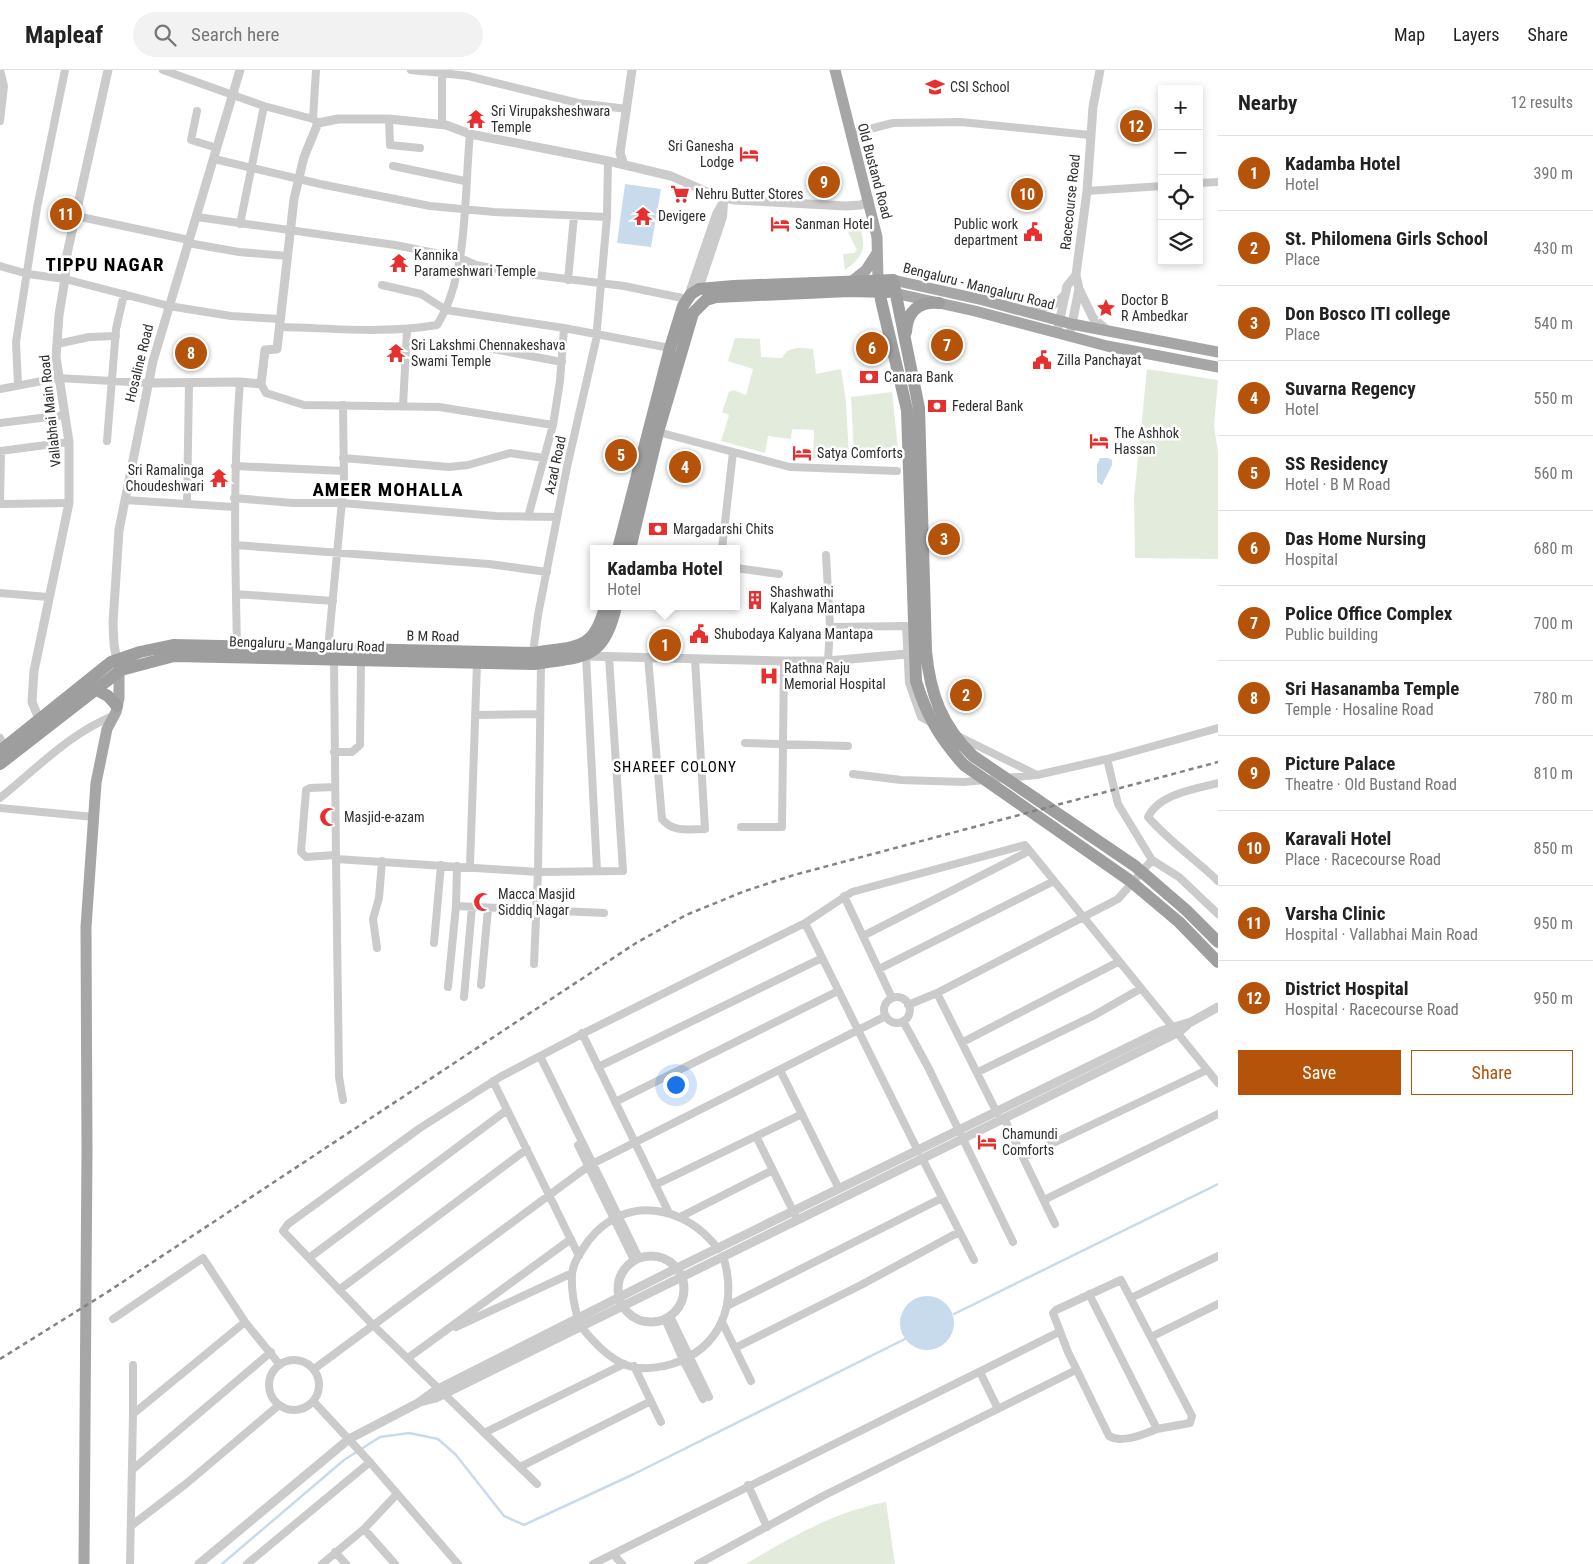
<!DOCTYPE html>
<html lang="en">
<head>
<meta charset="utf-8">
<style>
	body { margin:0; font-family:"Roboto Condensed",sans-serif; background:#f2f2f2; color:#222 }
	.controls { position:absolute; right:15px; top:15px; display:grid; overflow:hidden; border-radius:0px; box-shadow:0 2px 8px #0003 }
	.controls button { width:45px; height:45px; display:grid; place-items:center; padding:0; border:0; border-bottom:1px solid #e0e0e0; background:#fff; color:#222; font:25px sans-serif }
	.you { position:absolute; left:675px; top:1014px; width:18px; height:18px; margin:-12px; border:4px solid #fff; border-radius:50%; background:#1a73e8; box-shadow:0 0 0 8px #1a73e833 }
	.badge { display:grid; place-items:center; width:32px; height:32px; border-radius:50%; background:#b45309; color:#fff; font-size:16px; font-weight:700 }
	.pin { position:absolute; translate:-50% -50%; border:2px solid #fff; box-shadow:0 1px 5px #0006 }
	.popup { position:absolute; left:590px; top:475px; width:150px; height:65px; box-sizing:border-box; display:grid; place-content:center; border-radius:0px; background:#fff; filter:drop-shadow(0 1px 4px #0005); font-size:16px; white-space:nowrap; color:#767676 }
	.popup b { font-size:19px; color:#222 }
	.popup::after { content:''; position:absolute; left:50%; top:100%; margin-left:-10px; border:10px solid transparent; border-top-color:#fff }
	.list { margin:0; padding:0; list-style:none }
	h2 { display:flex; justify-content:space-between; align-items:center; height:65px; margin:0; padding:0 20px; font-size:21px }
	h2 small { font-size:16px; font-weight:400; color:#767676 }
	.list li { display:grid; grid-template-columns:32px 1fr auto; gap:15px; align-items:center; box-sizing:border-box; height:75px; padding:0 20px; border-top:1px solid #e0e0e0 }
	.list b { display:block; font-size:19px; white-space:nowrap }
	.list p { margin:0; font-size:16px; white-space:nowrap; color:#767676 }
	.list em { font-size:16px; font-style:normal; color:#767676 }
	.actions { display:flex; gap:10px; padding:15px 20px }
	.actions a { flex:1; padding:11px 0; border:1px solid #b45309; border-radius:0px; text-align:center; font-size:18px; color:#b45309 }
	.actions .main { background:#b45309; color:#fff }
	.icon { flex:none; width:28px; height:28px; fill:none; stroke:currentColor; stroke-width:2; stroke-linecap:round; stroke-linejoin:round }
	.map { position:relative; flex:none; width:1218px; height:1494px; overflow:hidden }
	header { display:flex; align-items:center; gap:30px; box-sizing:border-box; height:70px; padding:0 25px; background:#fff; border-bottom:1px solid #e0e0e0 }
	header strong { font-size:24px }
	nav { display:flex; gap:28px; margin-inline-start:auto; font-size:18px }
	.search { width:350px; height:45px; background:#f2f2f2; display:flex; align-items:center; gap:12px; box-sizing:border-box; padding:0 18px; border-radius:28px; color:#767676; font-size:19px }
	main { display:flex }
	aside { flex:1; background:#fff }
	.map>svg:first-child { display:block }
	.green { fill:#e3ecdc }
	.water { fill:#c8dbec }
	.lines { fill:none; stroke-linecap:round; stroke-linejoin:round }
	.stream { stroke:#c8dbec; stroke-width:2.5 }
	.minor { stroke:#cbcbcb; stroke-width:8 }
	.tertiary { stroke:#cbcbcb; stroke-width:9 }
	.primary { stroke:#a6a6a6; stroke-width:11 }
	.trunk { stroke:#9e9e9e; stroke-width:12 }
	.rail { stroke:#838383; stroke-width:2.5; stroke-dasharray:5 4; stroke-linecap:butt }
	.labels { text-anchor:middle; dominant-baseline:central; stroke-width:5; stroke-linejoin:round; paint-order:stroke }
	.poi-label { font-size:14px; fill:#2e2e2e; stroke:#fff; text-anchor:start }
	.street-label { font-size:14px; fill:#2e2e2e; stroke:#fff }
	.neighbourhood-label { font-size:15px; letter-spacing:1px; fill:#000; stroke:#fff }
	.district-label { font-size:19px; font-weight:bold; letter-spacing:1px; fill:#000; stroke:#fff }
</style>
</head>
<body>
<header>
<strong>Mapleaf</strong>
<div class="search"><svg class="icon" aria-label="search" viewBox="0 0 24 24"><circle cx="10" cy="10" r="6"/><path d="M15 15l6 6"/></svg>Search here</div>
<nav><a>Map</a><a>Layers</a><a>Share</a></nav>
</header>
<main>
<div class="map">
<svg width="1218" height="1494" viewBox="0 0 1218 1494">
	<rect width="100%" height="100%" fill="#fff"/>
	<path class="green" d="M847 150 858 151C866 175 867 184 845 200L843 184 854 183 857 180 844 154Z
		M735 268 760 269 761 287 782 288C789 275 800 278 813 279L816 304 841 299 846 331 849 389 813 388 814 360 792 359 791 369 768 366 765 383 721 371 729 345 722 342 729 322 733 320 746 325 753 299 728 291Z
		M1147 299 1218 310 1214 356 1218 382V489L1135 488 1134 428Z
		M892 322 898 379 854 383 851 327Z
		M886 1432 895 1494H746C789 1468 836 1441 886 1432Z"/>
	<path class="water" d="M625 114 661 119 651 177 617 173Z
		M1100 388H1108L1112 390V395L1102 415 1097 412V395Z
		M900 1253a27 27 0 1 1 54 0a27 27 0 1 1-54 0Z"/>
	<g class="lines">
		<path class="stream" d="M954 1244 1218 1114
			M222 1494 344 1390 380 1367 409 1363 438 1369 456 1385 504 1446 524 1455 634 1404 905 1269"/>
		<path class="minor" d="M163 0 264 36 313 49
			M316 0 313 49 317 52
			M411 0 442 3V54
			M442 0V3L468 6 578 33 627 39
			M197 41 191 70 217 78
			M389 49 390 75 420 78
			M0 51 4 16 0 0
			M850 64 893 53 961 52 1090 65
			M214 89 320 114 430 136 494 142 607 147
			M393 96 465 111
			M1199 113 1218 112
			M1087 121 1162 116
			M76 146 189 170
			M197 147 395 175 460 188 476 195 519 203 624 216 687 229 716 144 725 128
			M240 154 264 36
			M188 173 239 182 288 186
			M0 196 28 204 65 209 169 236 231 246 280 249
			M568 210 574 146
			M382 215 421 224 446 240 564 258
			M699 219 723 147 724 133
			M1031 241 1054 235 1064 225
			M280 257C332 258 384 264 437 255 469 205 464 123 470 64
			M57 274 89 267 116 266
			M471 275 562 292
			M261 314 266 323 304 335 439 337 553 355 560 311 564 258 670 278
			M18 315 16 272 37 138 65 0
			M0 319 58 308 148 313
			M403 336 407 260
			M0 353 65 345
			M658 362 790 397 897 401
			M107 371 116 259 124 224
			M0 381 69 372
			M343 388 449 397 468 395 510 383 544 388
			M235 396 344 401
			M234 428 293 433H342L496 446 557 447
			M125 430 234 437
			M187 433 189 313
			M0 434 1 381
			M1 434 69 433
			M528 447 553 355
			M235 475 489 494 547 502
			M722 479 733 382
			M826 485 830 557 828 591
			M736 498 779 504
			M0 523 48 527
			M236 524 333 531
			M830 557 906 556 909 613 921 647 932 653
			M237 575C235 487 233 400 240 312
			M328 579 344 410 343 335
			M533 583 538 545 567 397 596 270 607 147 608 91
			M586 586 597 801
			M648 587 662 749C673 763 689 759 705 759L695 589
			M334 591 336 789 538 802 623 801 609 587
			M475 645 539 644
			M960 667 1037 705 1107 689 1218 658
			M0 668 5 678
			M745 673 848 676
			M334 682H352L360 675 361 591
			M1107 689 1118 734 1152 790 1179 807 1218 844
			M853 704 901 710 964 712 1036 705
			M1218 713C1195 719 1159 724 1148 747 1169 771 1195 789 1218 811
			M335 717 310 718 306 720 301 782 306 787 335 785
			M0 728C36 699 70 663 113 646
			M0 738 94 747
			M741 757H782L784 591
			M336 789 339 1007 343 1030
			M470 796 477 593
			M844 826 892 928
			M456 836 604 843
			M805 853 918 1081
			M863 866 1029 781
			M434 873 441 795
			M377 878 373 849 379 828 382 791
			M534 894 538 802 541 593
			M879 899 1054 811
			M481 915 488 839
			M448 917 456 836 457 796
			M937 923 997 1043
			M464 927 472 837
			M884 940a13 13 0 1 1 26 0a13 13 0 1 1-26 0Z
			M908 935 937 923 1118 829 1152 790
			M903 951 928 997 1013 1172
			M582 963 668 1141
			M963 972 1118 892
			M540 986 639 1188
			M598 997 822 888
			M780 1000 839 1119
			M978 1002 1093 946 1140 919
			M493 1011 579 1186
			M615 1032 838 921
			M1004 1048 1055 1154
			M756 1066 795 1145
			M578 1075 634 1190
			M1024 1087 1207 1000
			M922 1088 974 1190
			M655 1115 802 1044
			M1044 1130 1218 1044
			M680 1147 773 1100
			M309 1188 507 1040
			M339 1220 527 1079
			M1089 1224 1157 1359 1190 1353 1192 1346 1121 1210 1056 1240 1053 1243 1068 1282 1109 1366C1122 1374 1144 1364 1157 1359
			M1131 1228 1218 1186
			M727 1236 942 1128
			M670 1246 709 1327
			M113 1249 203 1188 245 1252 280 1295
			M578 1249C574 1235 571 1219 572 1204 573 1192 582 1180 589 1170 625 1124 686 1135 718 1179
			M665 1249 683 1290 703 1329
			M722 1252 751 1311
			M456 1257 572 1203
			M582 1258C594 1272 608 1288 626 1295 640 1300 658 1298 672 1294 721 1278 738 1234 723 1186
			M1151 1267 1218 1234
			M735 1278 861 1215 959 1162
			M408 1288 571 1169
			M269 1315a25 25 0 1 1 50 0a25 25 0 1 1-50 0Z
			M133 1295V1344
			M634 1296 661 1352
			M314 1299 590 1095 886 946
			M980 1302 998 1339
			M314 1332 368 1390 458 1494
			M486 1362 624 1294
			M520 1397 651 1331
			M132 1400 271 1282
			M537 1414 373 1255 283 1161 288 1154 420 1058 500 1007 586 962 805 853 852 822 1025 775 1218 1013
			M748 1415 767 1457
			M131 1456 187 1413 279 1335
			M364 1459 395 1494
			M335 1482 346 1494
			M613 1484 622 1494
			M130 1494 133 1344 245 1252
			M247 1494 370 1392
			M322 1494 364 1459 397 1424
			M593 1494 1059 1262
			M698 1494 823 1426 1076 1300"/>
		<path class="tertiary" d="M624 95 620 83 632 0
			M1079 219 1093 248 1107 260
			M1071 259 1079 219 1076 205
			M1057 263 1067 216 1076 205 1087 121 1093 37 1100 0
			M148 313 240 312 261 314 265 280 277 279 294 129 304 87 318 53 338 49H389L446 55 470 64 608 91 671 106 719 127 735 130 846 136 861 135 869 130
			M586 586 784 591H828L907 584
			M117 590 114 575 113 553 119 460 153 291 240 0
			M39 649 32 632 34 601 69 433V372L56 287 59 245 65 209 67 184 108 0
			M618 1219a33 33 0 1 1 66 0a33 33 0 1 1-66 0Z
			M420 1332 436 1328 1147 978 1179 962 1187 955
			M199 1494 349 1369 418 1333 436 1320 677 1198 1161 961 1191 952 1218 937"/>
		<path class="primary" d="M835 0 877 167 878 210
			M893 210 983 230 1072 254 1218 282
			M852 211 866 200 877 183
			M894 223 975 241 1107 276 1218 297
			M84 1494 87 1080 86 857 96 713 107 659 116 642 119 628V595"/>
		<path class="trunk" d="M878 210 881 230 907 340 916 611C926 644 940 669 964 695L1129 810 1179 852 1218 892
			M906 262C907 242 918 231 939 233
			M618 479 670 278 683 236 691 224 699 219 734 216 893 210 919 338 926 581C930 624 942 656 973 686L1135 796 1186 840 1218 872
			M630 479 658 362 693 243 706 230 716 227 849 221 888 222
			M95 619 108 626 117 636
			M0 681 111 592 140 582 173 575 533 583C573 576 594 583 605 536
			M0 694 121 600 174 586 534 594C582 586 604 592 616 536"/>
		<path class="rail" d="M0 1289 106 1223 636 873 686 845 745 821 794 805 1218 692"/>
	</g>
	<defs>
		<g id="school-bare" transform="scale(1.5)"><path d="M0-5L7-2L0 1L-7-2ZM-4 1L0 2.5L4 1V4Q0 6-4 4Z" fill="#e63030" stroke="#fff" stroke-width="2.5" paint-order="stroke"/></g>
		<g id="temple-bare" transform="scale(1.5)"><path d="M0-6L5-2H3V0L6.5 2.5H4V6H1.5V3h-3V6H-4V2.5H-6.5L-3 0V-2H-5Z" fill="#e63030" stroke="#fff" stroke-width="2.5" paint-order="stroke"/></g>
		<g id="hotel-bare" transform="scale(1.5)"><path d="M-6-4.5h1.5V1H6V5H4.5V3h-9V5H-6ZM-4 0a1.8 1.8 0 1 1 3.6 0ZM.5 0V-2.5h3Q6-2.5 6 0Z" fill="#e63030" stroke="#fff" stroke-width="2.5" paint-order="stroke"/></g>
		<g id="supermarket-bare" transform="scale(1.5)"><path d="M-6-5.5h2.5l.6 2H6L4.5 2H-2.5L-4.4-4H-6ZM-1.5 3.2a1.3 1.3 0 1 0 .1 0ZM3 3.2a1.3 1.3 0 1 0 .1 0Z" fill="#e63030" stroke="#fff" stroke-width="2.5" paint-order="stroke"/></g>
		<g id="civic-bare" transform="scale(1.5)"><path d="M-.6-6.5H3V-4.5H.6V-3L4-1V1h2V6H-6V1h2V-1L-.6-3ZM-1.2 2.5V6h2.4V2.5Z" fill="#e63030" stroke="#fff" stroke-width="2.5" paint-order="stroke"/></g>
		<g id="sight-bare" transform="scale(1.5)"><path d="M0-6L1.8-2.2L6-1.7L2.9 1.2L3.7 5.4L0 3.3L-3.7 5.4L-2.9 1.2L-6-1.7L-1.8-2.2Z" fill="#e63030" stroke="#fff" stroke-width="2.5" paint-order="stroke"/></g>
		<g id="bank-bare" transform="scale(1.5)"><path d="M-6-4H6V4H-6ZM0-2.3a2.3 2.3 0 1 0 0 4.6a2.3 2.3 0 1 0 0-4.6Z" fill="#e63030" stroke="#fff" stroke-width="2.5" paint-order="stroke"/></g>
		<g id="building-bare" transform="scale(1.5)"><path d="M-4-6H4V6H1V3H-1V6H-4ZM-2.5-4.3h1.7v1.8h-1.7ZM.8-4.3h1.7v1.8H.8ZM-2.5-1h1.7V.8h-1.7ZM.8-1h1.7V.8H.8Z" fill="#e63030" stroke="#fff" stroke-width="2.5" paint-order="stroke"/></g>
		<g id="hospital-bare" transform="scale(1.5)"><path d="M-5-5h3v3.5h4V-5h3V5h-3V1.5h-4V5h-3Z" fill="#e63030" stroke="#fff" stroke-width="2.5" paint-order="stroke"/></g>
		<g id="mosque-bare" transform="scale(1.5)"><path d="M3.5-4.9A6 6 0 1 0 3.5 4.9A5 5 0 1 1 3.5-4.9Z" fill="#e63030" stroke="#fff" stroke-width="2.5" paint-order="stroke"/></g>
	</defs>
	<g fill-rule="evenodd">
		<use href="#school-bare" x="935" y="17"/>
		<use href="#temple-bare" x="476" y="49"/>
		<use href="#hotel-bare" x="749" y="84"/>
		<use href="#supermarket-bare" x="680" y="124"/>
		<use href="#temple-bare" x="643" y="146"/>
		<use href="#hotel-bare" x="780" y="154"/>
		<use href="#civic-bare" x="1033" y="162"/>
		<use href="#temple-bare" x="399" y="193"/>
		<use href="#sight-bare" x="1106" y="238"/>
		<use href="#temple-bare" x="396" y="283"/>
		<use href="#civic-bare" x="1042" y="290"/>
		<use href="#bank-bare" x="869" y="307"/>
		<use href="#bank-bare" x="937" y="336"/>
		<use href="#hotel-bare" x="1099" y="371"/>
		<use href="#hotel-bare" x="802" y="383"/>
		<use href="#temple-bare" x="219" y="408"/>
		<use href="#bank-bare" x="658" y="459"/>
		<use href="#building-bare" x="755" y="530"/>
		<use href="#civic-bare" x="699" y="564"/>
		<use href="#hospital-bare" x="769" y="606"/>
		<use href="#mosque-bare" x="329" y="747"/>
		<use href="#mosque-bare" x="483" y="832"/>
		<use href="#hotel-bare" x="987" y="1072"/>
	</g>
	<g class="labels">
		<g class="poi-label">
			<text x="950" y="17">CSI School</text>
			<text x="491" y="41">Sri Virupaksheshwara<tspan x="491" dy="16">Temple</tspan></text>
			<text x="734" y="76" text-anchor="end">Sri Ganesha<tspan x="734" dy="16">Lodge</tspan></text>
			<text x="695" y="124">Nehru Butter Stores</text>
			<text x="658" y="146">Devigere</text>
			<text x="795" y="154">Sanman Hotel</text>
			<text x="1018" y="154" text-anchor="end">Public work<tspan x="1018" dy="16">department</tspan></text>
			<text x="414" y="185">Kannika<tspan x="414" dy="16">Parameshwari Temple</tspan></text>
			<text x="1121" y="230">Doctor B<tspan x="1121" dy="16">R Ambedkar</tspan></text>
			<text x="411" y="275">Sri Lakshmi Chennakeshava<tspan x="411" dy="16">Swami Temple</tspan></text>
			<text x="1057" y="290">Zilla Panchayat</text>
			<text x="884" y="307">Canara Bank</text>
			<text x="952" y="336">Federal Bank</text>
			<text x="1114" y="363">The Ashhok<tspan x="1114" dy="16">Hassan</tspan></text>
			<text x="817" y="383">Satya Comforts</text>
			<text x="204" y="400" text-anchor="end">Sri Ramalinga<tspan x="204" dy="16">Choudeshwari</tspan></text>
			<text x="673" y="459">Margadarshi Chits</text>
			<text x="770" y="522">Shashwathi<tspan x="770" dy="16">Kalyana Mantapa</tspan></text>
			<text x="714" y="564">Shubodaya Kalyana Mantapa</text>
			<text x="784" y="598">Rathna Raju<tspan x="784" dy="16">Memorial Hospital</tspan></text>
			<text x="344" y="747">Masjid-e-azam</text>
			<text x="498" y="824">Macca Masjid<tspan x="498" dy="16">Siddiq Nagar</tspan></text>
			<text x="1002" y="1064">Chamundi<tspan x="1002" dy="16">Comforts</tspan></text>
		</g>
		<g class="street-label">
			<text transform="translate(875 101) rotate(75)">Old Bustand Road</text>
			<text transform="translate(1070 132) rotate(-84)">Racecourse Road</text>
			<text transform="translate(979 216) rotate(14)">Bengaluru - Mangaluru Road</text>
			<text transform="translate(139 293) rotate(-76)">Hosaline Road</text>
			<text transform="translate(50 341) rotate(-96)">Vallabhai Main Road</text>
			<text transform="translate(555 395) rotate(-78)">Azad Road</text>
			<text transform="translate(433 566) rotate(1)">B M Road</text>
			<text transform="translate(307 574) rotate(2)">Bengaluru - Mangaluru Road</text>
		</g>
		<g class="neighbourhood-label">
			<text x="675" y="697">SHAREEF COLONY</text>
		</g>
		<g class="district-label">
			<text x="105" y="194">TIPPU NAGAR</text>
			<text x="388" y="419">AMEER MOHALLA</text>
		</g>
	</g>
</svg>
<div class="controls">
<button>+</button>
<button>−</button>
<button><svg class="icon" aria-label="locate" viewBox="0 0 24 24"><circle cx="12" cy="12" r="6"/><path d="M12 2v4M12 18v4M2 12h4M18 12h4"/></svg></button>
<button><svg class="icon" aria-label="layers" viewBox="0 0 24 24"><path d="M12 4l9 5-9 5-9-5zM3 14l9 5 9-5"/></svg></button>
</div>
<div class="you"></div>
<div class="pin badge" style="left:665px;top:575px">1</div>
<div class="popup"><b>Kadamba Hotel</b>Hotel</div>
<div class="pin badge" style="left:966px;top:625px">2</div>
<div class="pin badge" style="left:944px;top:469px">3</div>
<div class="pin badge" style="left:685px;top:397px">4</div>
<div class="pin badge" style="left:621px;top:385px">5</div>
<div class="pin badge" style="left:872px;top:278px">6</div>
<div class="pin badge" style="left:947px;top:275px">7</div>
<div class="pin badge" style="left:191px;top:283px">8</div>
<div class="pin badge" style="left:824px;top:112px">9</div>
<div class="pin badge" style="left:1027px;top:124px">10</div>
<div class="pin badge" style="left:66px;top:144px">11</div>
<div class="pin badge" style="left:1136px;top:56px">12</div>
</div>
<aside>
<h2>Nearby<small>12 results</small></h2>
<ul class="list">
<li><span class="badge">1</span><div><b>Kadamba Hotel</b><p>Hotel</p></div><em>390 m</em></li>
<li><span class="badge">2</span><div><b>St. Philomena Girls School</b><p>Place</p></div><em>430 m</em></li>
<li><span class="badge">3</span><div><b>Don Bosco ITI college</b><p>Place</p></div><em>540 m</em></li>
<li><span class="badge">4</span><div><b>Suvarna Regency</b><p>Hotel</p></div><em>550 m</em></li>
<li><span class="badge">5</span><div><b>SS Residency</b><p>Hotel · B M Road</p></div><em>560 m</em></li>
<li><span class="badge">6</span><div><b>Das Home Nursing</b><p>Hospital</p></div><em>680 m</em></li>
<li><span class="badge">7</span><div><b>Police Office Complex</b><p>Public building</p></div><em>700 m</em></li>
<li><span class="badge">8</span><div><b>Sri Hasanamba Temple</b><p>Temple · Hosaline Road</p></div><em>780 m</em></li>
<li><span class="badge">9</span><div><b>Picture Palace</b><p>Theatre · Old Bustand Road</p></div><em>810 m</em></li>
<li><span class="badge">10</span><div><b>Karavali Hotel</b><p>Place · Racecourse Road</p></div><em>850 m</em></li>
<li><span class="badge">11</span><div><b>Varsha Clinic</b><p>Hospital · Vallabhai Main Road</p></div><em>950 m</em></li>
<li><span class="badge">12</span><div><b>District Hospital</b><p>Hospital · Racecourse Road</p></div><em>950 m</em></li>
</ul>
<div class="actions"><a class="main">Save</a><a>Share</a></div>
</aside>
</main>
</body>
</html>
